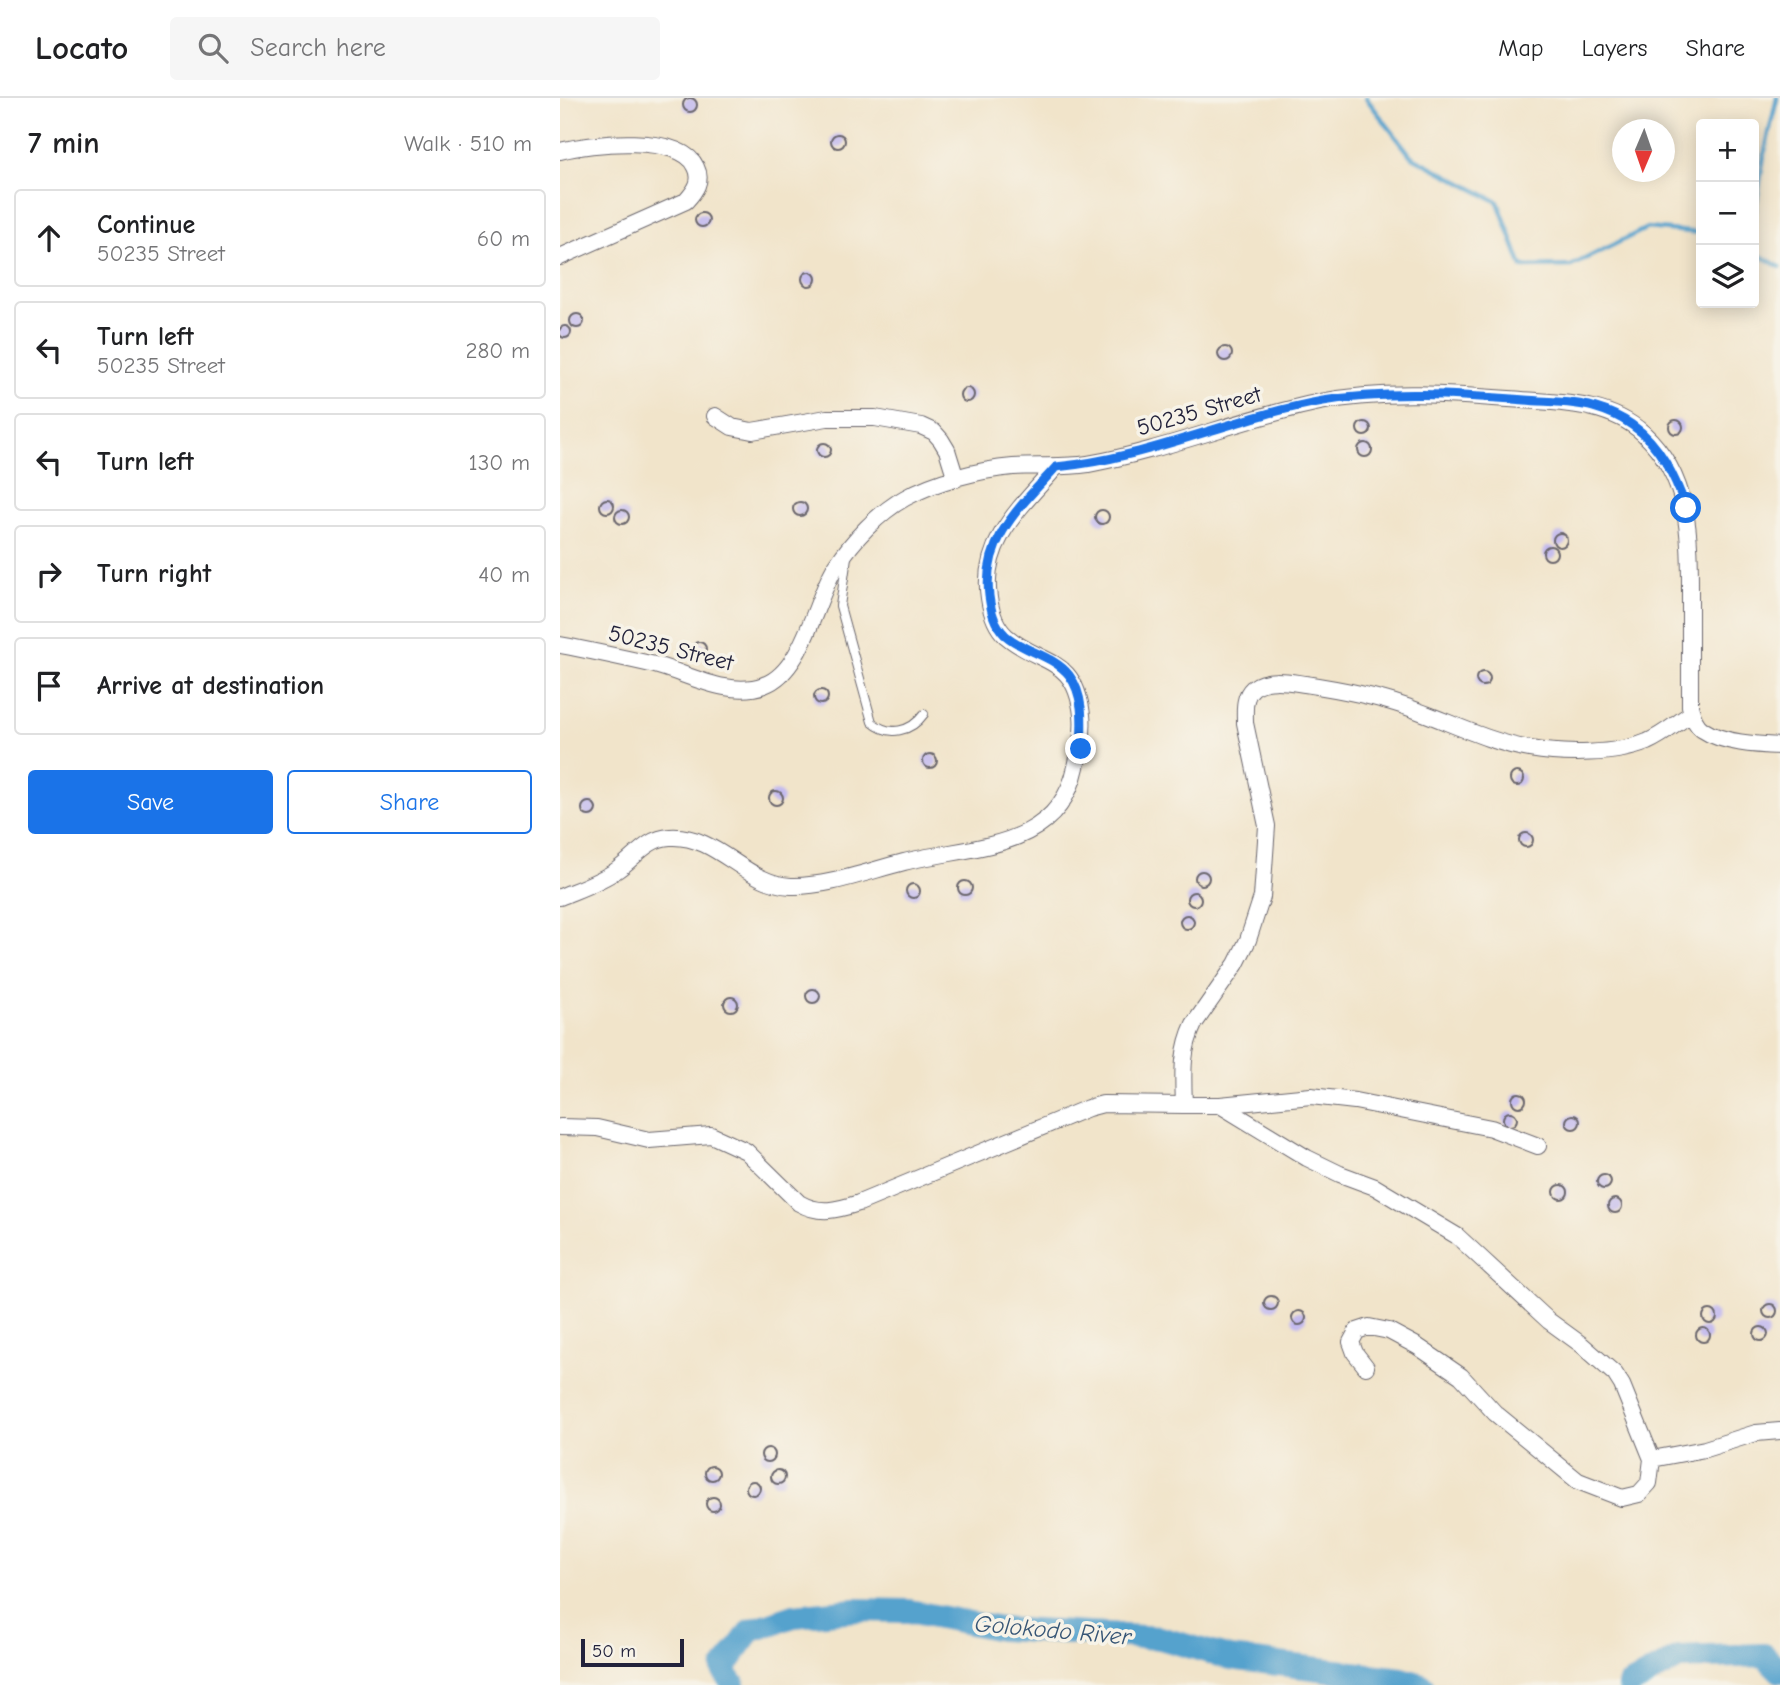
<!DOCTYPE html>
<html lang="en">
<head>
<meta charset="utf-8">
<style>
	body { margin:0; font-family:"Comic Neue",sans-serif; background:#f6f6f6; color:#202124 }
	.controls { position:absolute; right:21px; top:21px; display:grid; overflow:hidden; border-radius:7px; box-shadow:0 4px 18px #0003 }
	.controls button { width:63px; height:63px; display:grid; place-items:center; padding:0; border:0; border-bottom:2px solid #e0e0e0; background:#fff; color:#202124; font:35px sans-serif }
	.compass { position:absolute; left:1052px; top:21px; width:63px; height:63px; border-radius:50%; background:#fff; box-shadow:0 4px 18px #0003; rotate:182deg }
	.scale { position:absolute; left:21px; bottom:18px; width:103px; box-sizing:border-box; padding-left:7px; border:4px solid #22223b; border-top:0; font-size:19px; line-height:24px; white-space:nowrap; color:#22223b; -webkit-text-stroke:5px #f7f3e8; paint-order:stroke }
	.stop { position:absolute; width:21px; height:21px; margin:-16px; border:5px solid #1a73e8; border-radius:50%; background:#fff }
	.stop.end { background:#1a73e8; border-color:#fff; box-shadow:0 2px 7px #0008 }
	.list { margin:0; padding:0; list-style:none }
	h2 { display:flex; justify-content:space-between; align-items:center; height:91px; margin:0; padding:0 28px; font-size:30px }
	h2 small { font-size:23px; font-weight:400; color:#757577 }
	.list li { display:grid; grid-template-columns:46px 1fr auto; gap:21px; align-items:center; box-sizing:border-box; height:98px; margin:0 14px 14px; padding:0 14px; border:2px solid #e0e0e0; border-radius:7px }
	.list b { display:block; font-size:26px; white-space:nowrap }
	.list p { margin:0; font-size:23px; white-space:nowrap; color:#757577 }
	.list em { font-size:23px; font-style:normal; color:#757577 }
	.actions { display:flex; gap:14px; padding:21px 28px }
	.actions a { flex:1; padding:16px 0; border:2px solid #1a73e8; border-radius:7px; text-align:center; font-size:24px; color:#1a73e8 }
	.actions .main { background:#1a73e8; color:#fff }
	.icon { flex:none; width:38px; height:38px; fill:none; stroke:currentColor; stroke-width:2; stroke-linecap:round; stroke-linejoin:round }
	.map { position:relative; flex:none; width:1220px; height:1587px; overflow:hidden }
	header { display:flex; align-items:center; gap:42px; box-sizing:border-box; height:98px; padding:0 35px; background:#fff; border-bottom:2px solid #e0e0e0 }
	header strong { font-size:33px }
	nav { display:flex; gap:38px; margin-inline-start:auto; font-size:24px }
	.search { width:490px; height:63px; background:#f6f6f6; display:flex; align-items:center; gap:18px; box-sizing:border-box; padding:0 24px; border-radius:7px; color:#757577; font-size:26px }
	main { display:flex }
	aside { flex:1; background:#fff }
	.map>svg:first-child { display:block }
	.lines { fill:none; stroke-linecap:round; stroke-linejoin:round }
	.stream { stroke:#54a2cd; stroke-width:4.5 }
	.river { stroke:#54a2cd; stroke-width:24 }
	.building { fill:#c3baee }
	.lane-casing { stroke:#6a666d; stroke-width:10 }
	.street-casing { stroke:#6a666d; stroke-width:18 }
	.lane { stroke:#fff; stroke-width:8 }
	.street { stroke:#fff; stroke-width:16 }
	.route { stroke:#1a73e8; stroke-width:9 }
	.labels { text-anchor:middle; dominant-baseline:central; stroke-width:7; stroke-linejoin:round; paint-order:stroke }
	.street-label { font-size:23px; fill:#22223b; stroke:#f7f3e8 }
	.water-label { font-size:24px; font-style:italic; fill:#365575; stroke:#f7f3e8 }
</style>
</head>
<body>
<header>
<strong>Locato</strong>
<div class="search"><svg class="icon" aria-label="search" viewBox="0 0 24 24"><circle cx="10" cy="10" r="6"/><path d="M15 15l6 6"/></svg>Search here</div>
<nav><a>Map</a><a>Layers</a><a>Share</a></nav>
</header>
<main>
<aside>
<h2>7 min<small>Walk · 510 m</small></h2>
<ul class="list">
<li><svg class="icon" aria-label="ahead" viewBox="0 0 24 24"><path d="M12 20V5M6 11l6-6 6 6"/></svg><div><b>Continue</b><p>50235 Street</p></div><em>60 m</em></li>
<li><svg class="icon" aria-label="left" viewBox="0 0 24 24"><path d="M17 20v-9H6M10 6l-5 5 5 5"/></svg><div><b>Turn left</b><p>50235 Street</p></div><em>280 m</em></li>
<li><svg class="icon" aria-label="left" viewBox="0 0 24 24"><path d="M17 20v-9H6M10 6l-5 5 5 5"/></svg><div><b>Turn left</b></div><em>130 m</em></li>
<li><svg class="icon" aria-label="right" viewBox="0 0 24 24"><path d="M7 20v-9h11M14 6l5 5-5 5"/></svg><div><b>Turn right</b></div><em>40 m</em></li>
<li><svg class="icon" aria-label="arrive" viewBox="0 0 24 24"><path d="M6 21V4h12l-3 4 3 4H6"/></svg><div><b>Arrive at destination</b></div></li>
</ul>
<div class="actions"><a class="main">Save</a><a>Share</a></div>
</aside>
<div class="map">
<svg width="1220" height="1587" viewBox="0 0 1220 1587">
	<rect width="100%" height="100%" fill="#f7f3e8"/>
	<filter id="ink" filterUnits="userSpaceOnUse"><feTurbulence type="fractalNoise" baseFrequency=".0143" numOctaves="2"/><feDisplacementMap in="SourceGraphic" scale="14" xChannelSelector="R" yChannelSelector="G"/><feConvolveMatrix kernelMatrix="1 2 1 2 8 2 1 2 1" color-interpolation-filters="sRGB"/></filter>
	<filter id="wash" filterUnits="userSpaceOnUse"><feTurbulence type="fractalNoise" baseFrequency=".00686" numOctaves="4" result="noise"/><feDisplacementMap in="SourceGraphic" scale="28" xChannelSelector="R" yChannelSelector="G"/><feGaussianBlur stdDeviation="1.57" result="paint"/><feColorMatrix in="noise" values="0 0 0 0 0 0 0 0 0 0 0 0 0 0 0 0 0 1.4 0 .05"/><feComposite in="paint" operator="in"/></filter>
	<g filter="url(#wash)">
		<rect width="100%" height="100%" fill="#f1e4ca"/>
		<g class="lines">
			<path class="stream" d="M806 0 851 58 938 104 962 169 1011 168 1087 130 1141 135
				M1194 122 1204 57 1217 0
				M1194 154 1220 169"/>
			<path class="river" d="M174 1587 163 1572 190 1533 234 1518 295 1512 349 1513 440 1531 600 1540 670 1560 842 1581 862 1587
				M1069 1587 1119 1560 1204 1557 1220 1573"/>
		</g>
		<g id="blocks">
			<path class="building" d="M123 7a7 7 0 1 1 14 0a7 7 0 1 1-14 0Z
				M271 43a7 7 0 1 1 14 0a7 7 0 1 1-14 0Z
				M135 122a7 7 0 1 1 14 0a7 7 0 1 1-14 0Z
				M242 181a7 7 0 1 1 14 0a7 7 0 1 1-14 0Z
				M10 223a7 7 0 1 1 14 0a7 7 0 1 1-14 0Z
				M-1 234a6 6 0 1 1 12 0a6 6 0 1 1-12 0Z
				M658 256a7 7 0 1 1 14 0a7 7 0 1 1-14 0Z
				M400 297a7 7 0 1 1 14 0a7 7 0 1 1-14 0Z
				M1109 329a7 7 0 1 1 14 0a7 7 0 1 1-14 0Z
				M797 331a7 7 0 1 1 14 0a7 7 0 1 1-14 0Z
				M798 352a7 7 0 1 1 14 0a7 7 0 1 1-14 0Z
				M257 352a7 7 0 1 1 14 0a7 7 0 1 1-14 0Z
				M40 408a7 7 0 1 1 14 0a7 7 0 1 1-14 0Z
				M233 411a7 7 0 1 1 14 0a7 7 0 1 1-14 0Z
				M55 419a7 7 0 1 1 14 0a7 7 0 1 1-14 0Z
				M535 419a7 7 0 1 1 14 0a7 7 0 1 1-14 0Z
				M993 442a7 7 0 1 1 14 0a7 7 0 1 1-14 0Z
				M983 455a7 7 0 1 1 14 0a7 7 0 1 1-14 0Z
				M132 551a7 7 0 1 1 14 0a7 7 0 1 1-14 0Z
				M916 581a7 7 0 1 1 14 0a7 7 0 1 1-14 0Z
				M254 599a7 7 0 1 1 14 0a7 7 0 1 1-14 0Z
				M363 663a7 7 0 1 1 14 0a7 7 0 1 1-14 0Z
				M950 681a7 7 0 1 1 14 0a7 7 0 1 1-14 0Z
				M209 700a7 7 0 1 1 14 0a7 7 0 1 1-14 0Z
				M22 711a7 7 0 1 1 14 0a7 7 0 1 1-14 0Z
				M959 742a7 7 0 1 1 14 0a7 7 0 1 1-14 0Z
				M635 780a7 7 0 1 1 14 0a7 7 0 1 1-14 0Z
				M398 790a7 7 0 1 1 14 0a7 7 0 1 1-14 0Z
				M346 793a7 7 0 1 1 14 0a7 7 0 1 1-14 0Z
				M627 801a7 7 0 1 1 14 0a7 7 0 1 1-14 0Z
				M620 824a7 7 0 1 1 14 0a7 7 0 1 1-14 0Z
				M246 898a7 7 0 1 1 14 0a7 7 0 1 1-14 0Z
				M164 906a7 7 0 1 1 14 0a7 7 0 1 1-14 0Z
				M952 1002a7 7 0 1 1 14 0a7 7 0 1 1-14 0Z
				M943 1021a7 7 0 1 1 14 0a7 7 0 1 1-14 0Z
				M1006 1024a7 7 0 1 1 14 0a7 7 0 1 1-14 0Z
				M1037 1084a7 7 0 1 1 14 0a7 7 0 1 1-14 0Z
				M994 1094a7 7 0 1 1 14 0a7 7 0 1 1-14 0Z
				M1048 1108a7 7 0 1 1 14 0a7 7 0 1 1-14 0Z
				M704 1205a7 7 0 1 1 14 0a7 7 0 1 1-14 0Z
				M1203 1213a7 7 0 1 1 14 0a7 7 0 1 1-14 0Z
				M1143 1219a7 7 0 1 1 14 0a7 7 0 1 1-14 0Z
				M732 1220a7 7 0 1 1 14 0a7 7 0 1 1-14 0Z
				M1194 1236a7 7 0 1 1 14 0a7 7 0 1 1-14 0Z
				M1136 1237a7 7 0 1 1 14 0a7 7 0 1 1-14 0Z
				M201 1357a7 7 0 1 1 14 0a7 7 0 1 1-14 0Z
				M145 1375a7 7 0 1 1 14 0a7 7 0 1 1-14 0Z
				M211 1379a7 7 0 1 1 14 0a7 7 0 1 1-14 0Z
				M186 1390a7 7 0 1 1 14 0a7 7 0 1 1-14 0Z
				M146 1406a7 7 0 1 1 14 0a7 7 0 1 1-14 0Z"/>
		</g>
	</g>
	<g filter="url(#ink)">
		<use href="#blocks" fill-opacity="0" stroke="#6a666d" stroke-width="2"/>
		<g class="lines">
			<g class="lane-casing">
				<path id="lane" d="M287 459 280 508 312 624C329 639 351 634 364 616"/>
			</g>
			<g class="street-casing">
				<path id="street" d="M0 53C30 45 121 35 136 69 143 83 135 93 126 103L0 159
					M155 318 172 329 192 333 267 320H315L361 328 374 334 381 342 387 352 396 381
					M0 547C32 553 64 560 95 567 129 576 169 600 204 587 244 573 255 500 276 468 293 442 318 415 345 400 375 383 419 372 453 369 478 367 503 370 528 366 607 352 682 320 760 304 826 291 897 297 962 302 1004 305 1050 305 1083 335 1132 380 1130 443 1130 503 1130 538 1130 573 1130 608 1132 617 1135 627 1143 632 1162 645 1198 647 1220 648
					M0 799C19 791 40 784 57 772 75 760 87 740 110 739 157 736 185 786 231 788 268 789 308 773 344 764 412 747 498 753 516 669 520 653 524 634 522 617 515 557 481 568 446 538 435 528 431 514 429 500 420 444 462 408 496 369
					M624 1007H660L751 998 795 1003 931 1030 978 1048
					M660 1007 747 1060 780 1076 815 1089 897 1138 989 1223 1022 1247 1055 1276 1062 1287 1092 1361 1089 1385 1079 1396 1062 1400 1018 1383 935 1315 901 1278 857 1248 829 1233 809 1229 797 1233 791 1244 795 1255 806 1269
					M0 1029 37 1030 89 1042 151 1037 186 1053 239 1105C260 1117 277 1112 299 1105L528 1010 543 1006 624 1007C623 977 621 953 634 926L676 866 688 842 702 799 707 728 685 625C685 613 683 599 693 590 706 579 730 584 745 586 778 591 812 597 844 608 886 622 927 644 970 651 1004 657 1055 657 1087 644 1103 637 1117 625 1132 615
					M1092 1361 1145 1351 1196 1335 1220 1333"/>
			</g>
			<use href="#lane" class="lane"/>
			<use href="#street" class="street"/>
		</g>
	</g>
	<g class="lines" filter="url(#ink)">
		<path class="route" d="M521 651C522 627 525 598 509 577 493 557 464 554 445 537 434 526 431 513 429 498 422 441 461 408 496 369 588 361 672 319 763 303 829 292 899 297 965 302 987 304 1012 303 1033 309 1047 313 1061 319 1072 327 1100 346 1115 379 1126 410"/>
	</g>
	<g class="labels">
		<g class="street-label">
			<text transform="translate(639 313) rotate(-16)">50235 Street</text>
			<text transform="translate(111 550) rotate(14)">50235 Street</text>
		</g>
		<g class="water-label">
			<text transform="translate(493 1532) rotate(5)">Golokodo River</text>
		</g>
	</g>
</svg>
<div class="controls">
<button>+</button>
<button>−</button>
<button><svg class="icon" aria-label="layers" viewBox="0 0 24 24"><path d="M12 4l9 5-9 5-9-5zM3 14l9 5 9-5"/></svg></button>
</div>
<svg class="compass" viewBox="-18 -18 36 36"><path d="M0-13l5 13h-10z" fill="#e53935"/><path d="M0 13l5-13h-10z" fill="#757577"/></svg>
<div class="scale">50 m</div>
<div class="stop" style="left:1126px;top:410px"></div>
<div class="stop end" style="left:521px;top:651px"></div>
</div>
</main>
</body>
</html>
